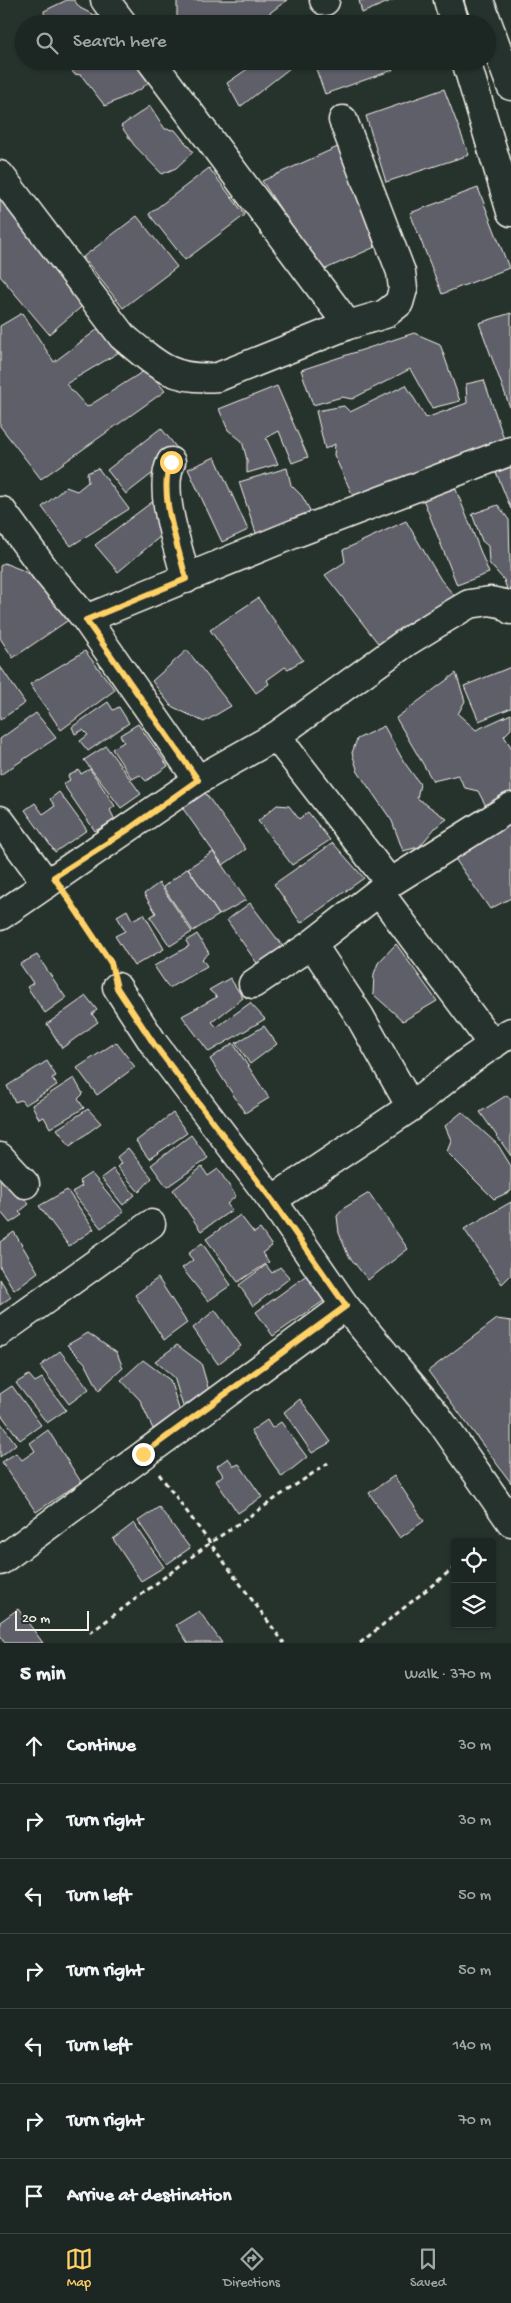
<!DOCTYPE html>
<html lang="en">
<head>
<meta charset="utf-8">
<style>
	body { margin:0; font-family:"Gochi Hand",sans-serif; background:#29322f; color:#f1f3f6 }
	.controls { position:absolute; right:15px; bottom:15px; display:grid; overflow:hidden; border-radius:5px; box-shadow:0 1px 4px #0004 }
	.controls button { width:45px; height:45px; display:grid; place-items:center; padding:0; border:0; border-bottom:1px solid #3a4340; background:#1c2622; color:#f1f3f6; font:25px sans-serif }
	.scale { position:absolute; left:15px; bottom:12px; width:74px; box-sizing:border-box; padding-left:5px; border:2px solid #f4f1e8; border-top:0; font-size:14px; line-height:18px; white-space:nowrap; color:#f4f1e8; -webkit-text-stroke:4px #26332d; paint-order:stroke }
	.stop { position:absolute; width:15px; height:15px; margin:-11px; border:4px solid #ffd166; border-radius:50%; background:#fff }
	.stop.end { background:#ffd166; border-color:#fff; box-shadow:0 1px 5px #0008 }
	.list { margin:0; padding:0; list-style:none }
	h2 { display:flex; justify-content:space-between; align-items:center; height:65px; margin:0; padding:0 20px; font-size:21px }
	h2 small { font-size:16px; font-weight:400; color:#a0a5a5 }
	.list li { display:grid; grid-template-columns:32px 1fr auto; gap:15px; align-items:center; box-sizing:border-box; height:75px; padding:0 20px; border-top:1px solid #3a4340 }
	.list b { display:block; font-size:19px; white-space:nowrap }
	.list em { font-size:16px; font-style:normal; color:#a0a5a5 }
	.icon { flex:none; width:28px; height:28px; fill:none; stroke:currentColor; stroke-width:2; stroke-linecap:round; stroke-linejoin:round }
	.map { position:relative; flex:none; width:511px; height:1643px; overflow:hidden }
	.search { position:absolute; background:#1c2622; box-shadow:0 1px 4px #0004; left:15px; right:15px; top:15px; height:55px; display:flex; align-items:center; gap:12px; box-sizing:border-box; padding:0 18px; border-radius:28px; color:#a0a5a5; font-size:19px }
	.sheet { height:590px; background:#1c2622 }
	nav { display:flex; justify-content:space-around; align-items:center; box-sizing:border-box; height:70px; border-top:1px solid #3a4340; background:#1c2622; font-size:14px; color:#a0a5a5 }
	nav a { display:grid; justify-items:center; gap:2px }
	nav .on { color:#ffd166 }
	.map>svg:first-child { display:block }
	.building { fill:#5f5e6b; stroke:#f4f1e8 }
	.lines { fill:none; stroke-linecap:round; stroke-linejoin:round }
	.minor-casing { stroke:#f4f1e8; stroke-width:31 }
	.path { stroke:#f4f1e8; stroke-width:3; stroke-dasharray:5 4; stroke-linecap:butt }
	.minor { stroke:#26332d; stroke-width:28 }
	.route { stroke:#ffd166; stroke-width:6 }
</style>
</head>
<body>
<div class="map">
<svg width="511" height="1643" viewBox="0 0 511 1643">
	<rect width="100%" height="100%" fill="#26332d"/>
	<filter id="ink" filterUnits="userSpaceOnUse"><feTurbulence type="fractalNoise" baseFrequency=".02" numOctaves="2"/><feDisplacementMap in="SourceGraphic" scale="10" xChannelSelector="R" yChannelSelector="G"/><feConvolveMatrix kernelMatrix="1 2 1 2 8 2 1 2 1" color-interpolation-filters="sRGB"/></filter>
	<g filter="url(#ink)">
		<path class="building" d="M67 0H74L80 8 94 15 102 10 113 24H42L45 21 44 11Z
			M177 0H287L255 24H177Z
			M359 0H393L362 13Z
			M67 61H142L154 77 141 89 105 106 81 75 74 74Z
			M259 61H299L240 107 227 83Z
			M301 61H314L307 66Z
			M334 61H389L393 70 325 94 316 69Z
			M444 89 469 155 386 182 366 116Z
			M150 106 165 129 175 130 193 152 176 168 162 174 134 145 121 126Z
			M342 145 375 247 321 271 262 181Z
			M209 168 245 215 185 260 149 214Z
			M478 188 509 268 442 294 410 213Z
			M0 194 86 303 49 334 0 276Z
			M137 216 177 267 123 308 83 257Z
			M22 313 54 362 102 326 121 351 66 384 87 407 147 369 165 391 41 479 0 426V326Z
			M511 313V410L479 323Z
			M414 333 440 344 460 401 432 408 410 369 352 399 342 397 313 405 301 370Z
			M484 380 505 442 354 498 334 455 335 444 325 449 316 411 344 406 350 412 406 385 426 418 467 403 466 384Z
			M277 386 308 457 292 463 279 431 266 438 278 464 247 473V460L242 441 228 430 219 409Z
			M161 428 180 452 126 494 107 470Z
			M215 457 248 530 222 542 188 469Z
			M511 467V509L496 472Z
			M98 468 129 509 71 546 42 507 66 487 77 491 88 482 87 473Z
			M287 468 291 485 302 496 312 514 258 539 239 482Z
			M455 487 489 573 457 585 423 499Z
			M156 499 168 530 118 572 95 545Z
			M498 505 509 520 511 602 504 580 489 563 488 546 482 541 472 514Z
			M406 521 441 580 458 600 381 647 325 575 345 562 343 550Z
			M4 563 22 570 41 582 70 619 13 658 0 638V566Z
			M258 598 303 660 288 669 285 667 267 680 269 684 256 693 210 630Z
			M187 650 231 706 204 722 171 706 152 681Z
			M85 651 115 690 61 730 30 684Z
			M0 666 25 703 0 720Z
			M511 667V708L479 721 464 686Z
			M456 673 465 701 458 714 476 730 511 714V729L504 736 511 747V797L487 808 478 791 465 788 458 775 433 781 396 718Z
			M108 702 113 710 119 707 129 723 88 751 80 741 88 735 83 730 75 734 72 727Z
			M36 713 56 738 0 775V739Z
			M138 724 168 766 146 781 140 775 132 779 112 749 124 742 120 735Z
			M384 726 404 762 420 784 417 798 447 819 436 827 419 847 403 851 392 821 358 772 352 753 357 739Z
			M106 746 141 794 121 808 84 760Z
			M90 769 115 806 110 810 115 820 95 831 63 784 70 780 68 776 79 770 81 774Z
			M203 790 246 849 223 865 181 806Z
			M59 792 87 830 55 852 25 810 35 803 43 814 55 806 50 799Z
			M277 805 289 806 299 819 308 812 330 840 292 865 258 821Z
			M511 819V898L490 909 449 850Z
			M333 843 364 878 301 923 274 884Z
			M213 852 246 900 219 915 188 868Z
			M188 868 219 915 193 931 163 887Z
			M159 883 192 932 170 946 150 917 156 913 144 894Z
			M250 903 287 952 261 969 227 920Z
			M127 910 132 920 144 914 164 949 134 966 115 936 125 931 117 916Z
			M197 934 209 953 202 959 207 966 169 988 154 966 189 946 186 941Z
			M396 944 437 1001 403 1021 373 994 374 974 378 963Z
			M37 955 66 998 45 1013 27 987 33 983 20 964Z
			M230 978 243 998 212 1022 217 1027 250 1003 265 1019 209 1052 182 1016 217 997 209 990Z
			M86 996 97 1010 92 1014 98 1022 62 1048 47 1024Z
			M264 1026 277 1044 250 1064 236 1043Z
			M116 1042 135 1067 97 1095 77 1068Z
			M233 1043 269 1098 245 1113 210 1059Z
			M47 1061 56 1076 52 1078 57 1085 25 1105 21 1100 15 1102 7 1086Z
			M74 1078 83 1094 78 1099 84 1108 50 1128 44 1117 39 1119 32 1105Z
			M507 1095 511 1100V1156L480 1112Z
			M88 1109 101 1123 70 1146 57 1129Z
			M462 1112 498 1145 511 1166V1191L494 1199 447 1152 451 1140 445 1126Z
			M173 1113 187 1133 149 1159 136 1141Z
			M191 1135 208 1158 167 1187 151 1165Z
			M128 1148 152 1178 139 1192 117 1167 121 1163 117 1157Z
			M202 1167 208 1176 218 1169 236 1196 227 1204 232 1210 201 1231 173 1190Z
			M113 1169 135 1195 123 1205 101 1178Z
			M0 1171 29 1204 19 1212 22 1215 10 1223 0 1211Z
			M91 1173 124 1212 101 1228 72 1192 82 1186 79 1181Z
			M67 1190 94 1229 69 1246 39 1206Z
			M369 1193 408 1249 368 1280 348 1255 339 1233 337 1216 344 1208Z
			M511 1202V1275L502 1284 464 1229Z
			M240 1215 254 1233 260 1229 272 1246 262 1253 269 1262 238 1282 206 1239Z
			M14 1232 38 1272 14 1290 0 1267V1242Z
			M202 1243 231 1285 208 1301 182 1268 193 1260 188 1254Z
			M266 1265 272 1273 280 1267 290 1278 253 1306 239 1285Z
			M308 1274 325 1300 273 1336 256 1312Z
			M158 1278 187 1323 164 1340 135 1295Z
			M0 1279 11 1297 0 1305Z
			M215 1310 241 1346 218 1364 193 1328Z
			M497 1319 511 1321V1483L428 1371Z
			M88 1333 117 1353 123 1368 99 1390 85 1363 67 1345Z
			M177 1345 201 1363 210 1394 185 1413 174 1377 155 1361Z
			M60 1351 89 1389 69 1404 40 1366Z
			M143 1360 170 1380 180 1412 153 1429 140 1400 121 1380Z
			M29 1375 35 1382 42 1378 66 1410 47 1423 16 1383Z
			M12 1386 41 1425 20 1440 0 1413V1394Z
			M300 1399 331 1442 312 1453 284 1412Z
			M267 1420 272 1428 281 1422 307 1457 282 1477 251 1431Z
			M0 1422 16 1444 0 1457Z
			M48 1430 81 1482 36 1512 2 1462 16 1453 22 1460 35 1451 30 1443Z
			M228 1458 234 1466 239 1464 262 1497 238 1513 216 1481 223 1475 217 1466Z
			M394 1476 424 1521 400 1538 369 1493Z
			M159 1507 190 1548 167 1564 138 1521Z
			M134 1523 164 1567 141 1581 113 1539Z
			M18 1609 43 1643H5L0 1635V1622Z
			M199 1611 222 1643H188L176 1625Z"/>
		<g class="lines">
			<g class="minor-casing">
				<path id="minor" d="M105 0 123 24
					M324 0 325 1
					M448 0 455 24
					M479 0 511 86
					M151 61 348 325
					M466 61 511 212
					M0 175 122 336C156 364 171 381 218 377L348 325 385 314 399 303 403 289 401 272 343 120
					M171 462C157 491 179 548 186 579
					M2 511 45 570 86 619 198 780
					M86 619 296 533 511 451
					M276 736 390 883 312 944 359 1015 411 1107
					M0 820 47 884
					M390 883 511 807
					M379 892 493 1045
					M0 916 198 780 276 736 408 641 447 617 469 604 490 601 505 604 511 610
					M253 984 312 944
					M117 987 154 1044 272 1200 345 1306
					M0 1157 25 1184
					M272 1200 411 1107 469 1061 511 1032
					M0 1332 151 1224
					M0 1561 345 1306 437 1416 511 1522"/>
			</g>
			<path class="path" d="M68 899 111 962
				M159 1474 284 1643
				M90 1633 210 1543 328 1463
				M360 1643 455 1567"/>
			<use href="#minor" class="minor"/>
		</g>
	</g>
	<g class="lines" filter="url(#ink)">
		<path class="route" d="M143 1454 346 1306 272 1200 154 1044 117 988 111 963 54 877 126 831 198 780 86 620 186 579C179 548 157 491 171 462"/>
	</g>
</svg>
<div class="controls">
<button><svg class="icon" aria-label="locate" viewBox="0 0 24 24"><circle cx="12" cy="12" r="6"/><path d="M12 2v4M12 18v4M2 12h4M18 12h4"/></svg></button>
<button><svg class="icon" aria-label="layers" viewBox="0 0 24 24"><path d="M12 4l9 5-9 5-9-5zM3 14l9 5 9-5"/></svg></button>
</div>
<div class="scale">20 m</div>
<div class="stop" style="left:171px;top:462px"></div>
<div class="stop end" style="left:143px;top:1454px"></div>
<div class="search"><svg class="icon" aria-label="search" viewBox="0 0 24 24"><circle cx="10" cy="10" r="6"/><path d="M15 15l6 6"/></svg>Search here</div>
</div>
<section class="sheet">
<h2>5 min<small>Walk · 370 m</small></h2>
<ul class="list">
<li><svg class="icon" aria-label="ahead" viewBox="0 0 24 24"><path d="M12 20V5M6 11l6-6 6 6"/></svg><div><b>Continue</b></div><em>30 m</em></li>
<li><svg class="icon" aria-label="right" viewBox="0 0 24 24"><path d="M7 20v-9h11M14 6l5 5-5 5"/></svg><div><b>Turn right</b></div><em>30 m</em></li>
<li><svg class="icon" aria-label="left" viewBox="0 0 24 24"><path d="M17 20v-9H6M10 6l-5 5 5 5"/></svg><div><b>Turn left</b></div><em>50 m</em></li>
<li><svg class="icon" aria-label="right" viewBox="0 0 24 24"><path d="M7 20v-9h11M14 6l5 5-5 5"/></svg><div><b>Turn right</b></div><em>50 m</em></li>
<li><svg class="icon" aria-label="left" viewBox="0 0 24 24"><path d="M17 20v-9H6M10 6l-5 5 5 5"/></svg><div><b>Turn left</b></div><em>140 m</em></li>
<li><svg class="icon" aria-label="right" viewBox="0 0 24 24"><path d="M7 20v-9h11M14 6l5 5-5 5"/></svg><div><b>Turn right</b></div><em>70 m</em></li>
<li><svg class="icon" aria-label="arrive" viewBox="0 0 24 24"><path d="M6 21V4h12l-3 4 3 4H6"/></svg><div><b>Arrive at destination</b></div></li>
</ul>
</section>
<nav>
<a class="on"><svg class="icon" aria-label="map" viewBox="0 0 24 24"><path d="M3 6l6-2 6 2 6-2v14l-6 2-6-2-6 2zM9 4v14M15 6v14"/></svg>Map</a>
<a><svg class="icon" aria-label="directions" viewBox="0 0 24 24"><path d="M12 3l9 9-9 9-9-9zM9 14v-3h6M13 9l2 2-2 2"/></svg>Directions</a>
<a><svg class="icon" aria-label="saved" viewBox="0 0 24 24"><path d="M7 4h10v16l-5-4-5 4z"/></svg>Saved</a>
</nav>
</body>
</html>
